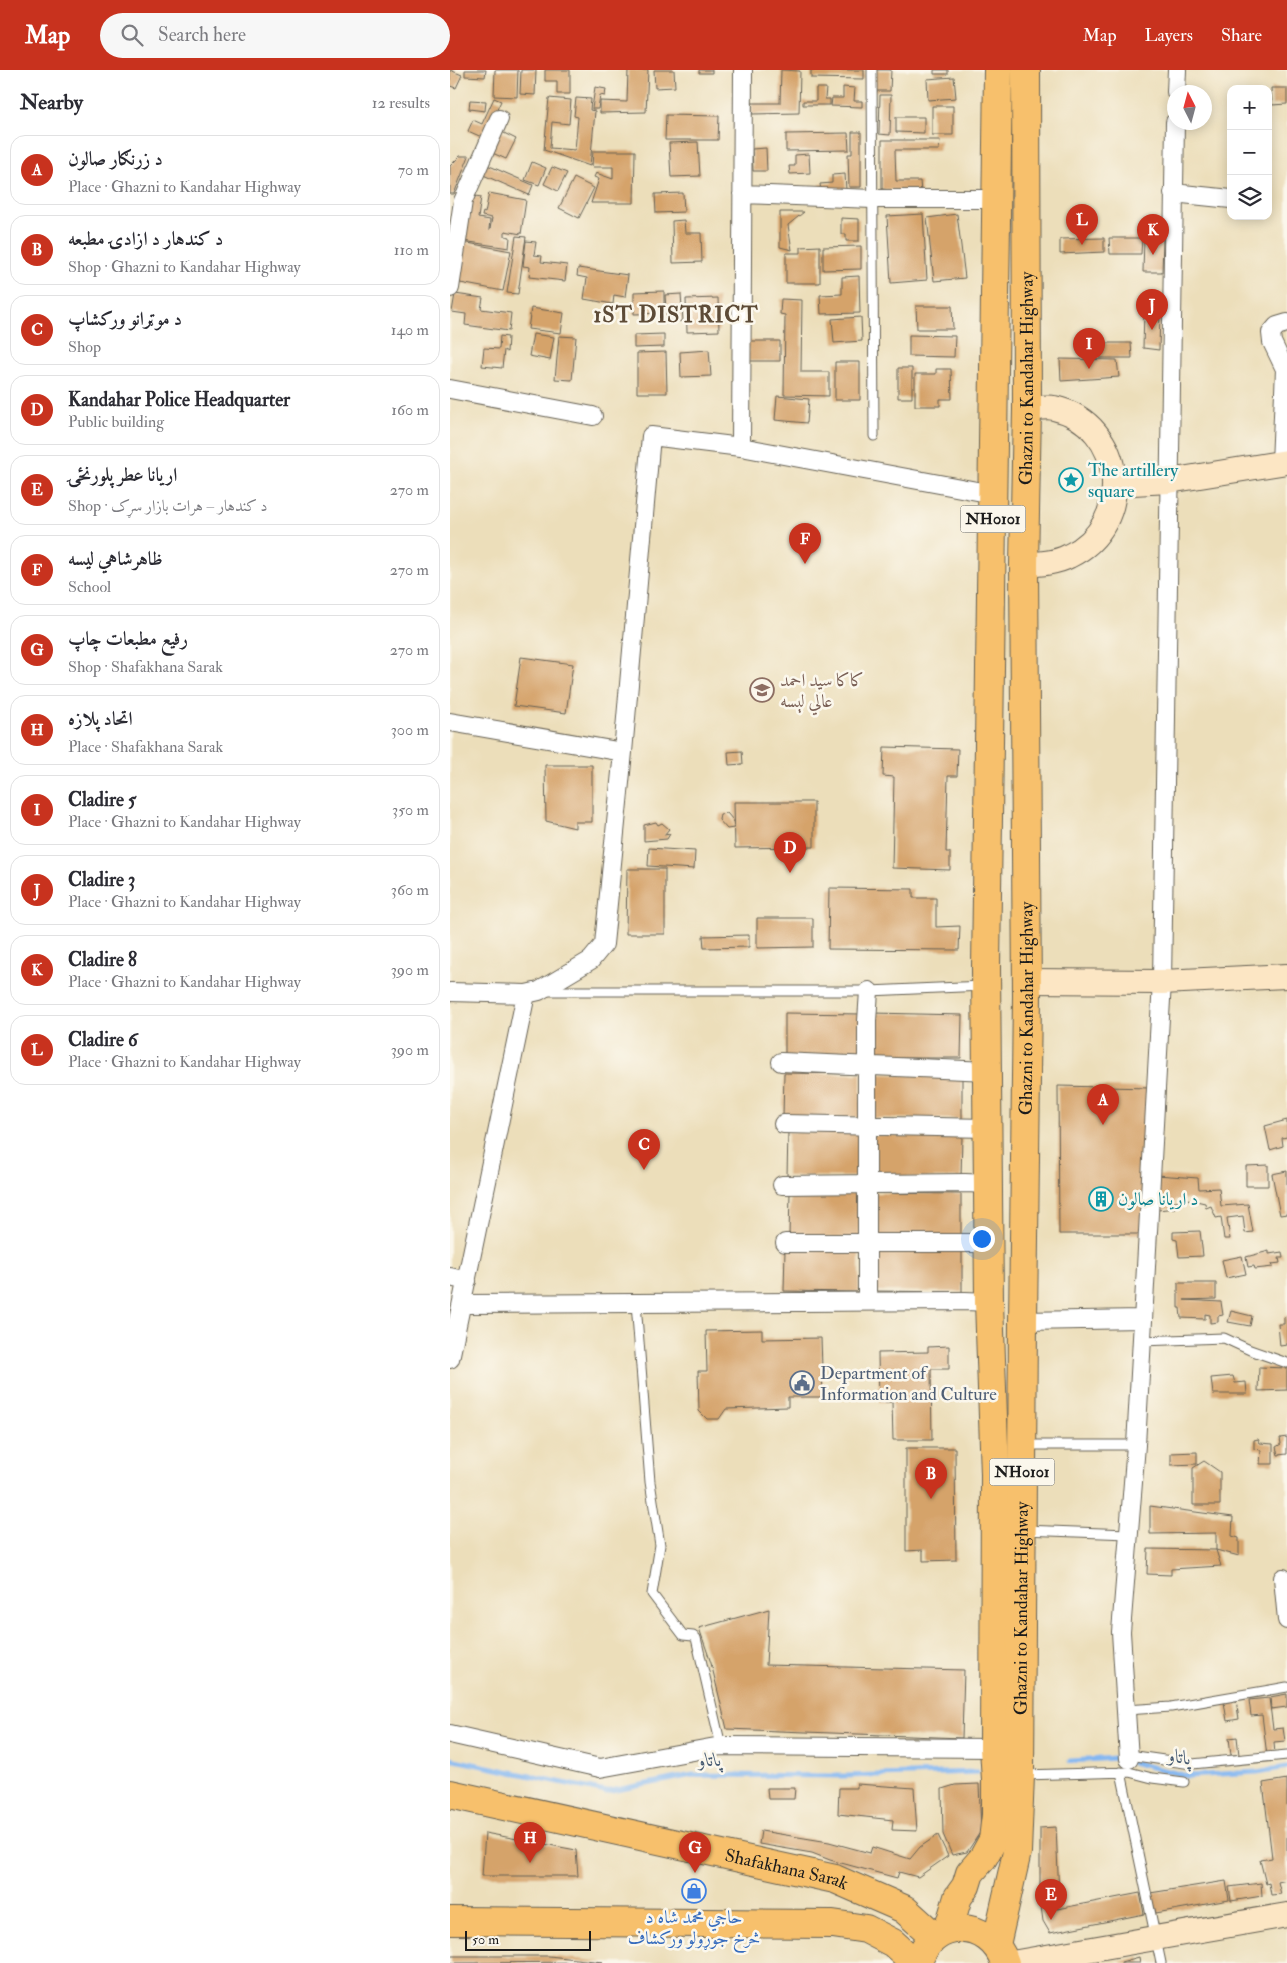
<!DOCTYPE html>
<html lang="en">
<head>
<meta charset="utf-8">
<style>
	body { margin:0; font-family:"IM FELL Double Pica",Amiri,serif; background:#f7f7f7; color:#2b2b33 }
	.controls { position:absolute; right:15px; top:15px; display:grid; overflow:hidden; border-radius:10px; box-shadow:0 2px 12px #0003 }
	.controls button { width:45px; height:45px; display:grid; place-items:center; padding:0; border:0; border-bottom:1px solid #e1e1e2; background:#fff; color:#2b2b33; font:25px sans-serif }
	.compass { position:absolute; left:717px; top:15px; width:45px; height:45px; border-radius:50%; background:#fff; box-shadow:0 2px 12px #0003; rotate:354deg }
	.scale { position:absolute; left:15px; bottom:12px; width:126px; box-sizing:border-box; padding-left:5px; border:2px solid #1c1c1c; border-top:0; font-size:14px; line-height:18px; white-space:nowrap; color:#1c1c1c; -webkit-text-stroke:4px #fbf7ec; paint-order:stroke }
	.you { position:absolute; left:531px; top:1168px; width:18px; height:18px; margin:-12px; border:4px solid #fff; border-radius:50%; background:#1a73e8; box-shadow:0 0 0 8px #1a73e833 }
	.badge { display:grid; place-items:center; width:32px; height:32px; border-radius:50%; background:#c8321e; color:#fff; font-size:16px; font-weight:700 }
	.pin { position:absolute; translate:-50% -41px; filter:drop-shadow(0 1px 2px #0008) }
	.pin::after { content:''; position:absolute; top:26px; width:18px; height:15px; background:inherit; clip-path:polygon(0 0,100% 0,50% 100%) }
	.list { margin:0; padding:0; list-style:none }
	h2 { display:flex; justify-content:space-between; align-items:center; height:65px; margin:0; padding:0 20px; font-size:21px }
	h2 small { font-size:16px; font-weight:400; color:#7c7c81 }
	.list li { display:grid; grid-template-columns:32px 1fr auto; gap:15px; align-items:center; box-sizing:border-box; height:70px; margin:0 10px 10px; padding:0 10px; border:1px solid #e1e1e2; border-radius:15px }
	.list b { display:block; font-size:19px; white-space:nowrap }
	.list p { margin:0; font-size:16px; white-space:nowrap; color:#7c7c81 }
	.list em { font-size:16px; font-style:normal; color:#7c7c81 }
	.icon { flex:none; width:28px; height:28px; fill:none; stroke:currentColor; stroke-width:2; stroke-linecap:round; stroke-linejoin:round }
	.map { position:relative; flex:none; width:837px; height:1893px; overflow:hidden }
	header { display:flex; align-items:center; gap:30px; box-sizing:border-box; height:70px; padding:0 25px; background:#c8321e; color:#fff }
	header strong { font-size:24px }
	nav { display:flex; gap:28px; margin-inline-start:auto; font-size:18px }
	.search { width:350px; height:45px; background:#f7f7f7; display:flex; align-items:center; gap:12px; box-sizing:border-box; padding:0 18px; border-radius:28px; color:#7c7c81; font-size:19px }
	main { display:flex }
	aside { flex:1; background:#fff }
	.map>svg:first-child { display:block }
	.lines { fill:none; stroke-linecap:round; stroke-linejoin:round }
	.stream { stroke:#84b7f1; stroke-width:5 }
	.building { fill:#d5a36a }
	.lane-casing { stroke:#656053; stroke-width:11 }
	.street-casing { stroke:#656053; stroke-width:20 }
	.secondary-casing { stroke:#656053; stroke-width:26 }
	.primary-casing { stroke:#656053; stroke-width:30 }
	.highway-casing { stroke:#656053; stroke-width:30 }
	.lane { stroke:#fff; stroke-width:9 }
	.street { stroke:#fff; stroke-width:18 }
	.secondary { stroke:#fce6c4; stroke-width:24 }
	.primary { stroke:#f7c06c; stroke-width:28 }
	.highway { stroke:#f7c06c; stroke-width:28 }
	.labels { text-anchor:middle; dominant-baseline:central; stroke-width:5; stroke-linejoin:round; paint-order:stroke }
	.shield { fill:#fbf7ec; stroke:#5f5e5a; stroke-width:1 }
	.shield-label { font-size:16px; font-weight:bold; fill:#1c1c1c }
	.street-label { font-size:18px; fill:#1c1c1c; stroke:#fbf7ec }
	.culture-label { font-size:18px; fill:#0d838f; stroke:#fbf7ec; text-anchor:start }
	.education-label { font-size:18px; fill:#785e54; stroke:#fbf7ec; text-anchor:start }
	.service-label { font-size:18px; fill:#4e5e75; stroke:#fbf7ec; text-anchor:start }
	.shop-label { font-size:18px; fill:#366cbe; stroke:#fbf7ec }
	.water-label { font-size:19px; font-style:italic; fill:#465a71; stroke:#fbf7ec }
	.district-label { font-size:22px; font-weight:bold; letter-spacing:1px; fill:#5d4b37; stroke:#fbf7ec }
</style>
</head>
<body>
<header>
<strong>Map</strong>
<div class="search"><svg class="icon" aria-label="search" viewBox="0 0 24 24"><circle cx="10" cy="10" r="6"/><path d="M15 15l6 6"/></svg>Search here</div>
<nav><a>Map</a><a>Layers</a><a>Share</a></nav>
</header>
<main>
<aside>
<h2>Nearby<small>12 results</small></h2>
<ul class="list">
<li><span class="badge">A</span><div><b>د زرنګار صالون</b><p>Place · Ghazni to Kandahar Highway</p></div><em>70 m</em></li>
<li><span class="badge">B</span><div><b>د کندهار د ازادۍ مطبعه</b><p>Shop · Ghazni to Kandahar Highway</p></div><em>110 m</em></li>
<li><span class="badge">C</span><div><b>د موټرانو ورکشاپ</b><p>Shop</p></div><em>140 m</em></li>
<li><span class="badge">D</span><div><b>Kandahar Police Headquarter</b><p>Public building</p></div><em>160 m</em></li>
<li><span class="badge">E</span><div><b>اريانا عطر پلورنځۍ</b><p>Shop · د کندهار – هرات بازار سړک</p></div><em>270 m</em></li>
<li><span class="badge">F</span><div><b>ظاهرشاهي لیسه</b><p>School</p></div><em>270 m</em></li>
<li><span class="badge">G</span><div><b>رفیع مطبعات چاپ</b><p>Shop · Shafakhana Sarak</p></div><em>270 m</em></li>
<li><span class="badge">H</span><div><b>اتحاد پلازه</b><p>Place · Shafakhana Sarak</p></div><em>300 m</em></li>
<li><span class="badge">I</span><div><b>Cladire 5</b><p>Place · Ghazni to Kandahar Highway</p></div><em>350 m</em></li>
<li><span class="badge">J</span><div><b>Cladire 3</b><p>Place · Ghazni to Kandahar Highway</p></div><em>360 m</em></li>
<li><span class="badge">K</span><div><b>Cladire 8</b><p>Place · Ghazni to Kandahar Highway</p></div><em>390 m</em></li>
<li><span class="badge">L</span><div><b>Cladire 6</b><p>Place · Ghazni to Kandahar Highway</p></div><em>390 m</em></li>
</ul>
</aside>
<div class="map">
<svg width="837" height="1893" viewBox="0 0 837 1893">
	<rect width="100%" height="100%" fill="#fbf7ec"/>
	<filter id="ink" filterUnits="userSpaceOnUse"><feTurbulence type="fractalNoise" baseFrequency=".02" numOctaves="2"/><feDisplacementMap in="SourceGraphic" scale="10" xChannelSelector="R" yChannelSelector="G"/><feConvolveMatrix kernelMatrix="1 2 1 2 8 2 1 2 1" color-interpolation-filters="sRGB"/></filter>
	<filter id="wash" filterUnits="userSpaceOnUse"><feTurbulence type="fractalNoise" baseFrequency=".0096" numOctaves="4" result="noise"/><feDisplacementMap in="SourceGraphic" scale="20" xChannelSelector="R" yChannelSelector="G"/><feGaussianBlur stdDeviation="1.12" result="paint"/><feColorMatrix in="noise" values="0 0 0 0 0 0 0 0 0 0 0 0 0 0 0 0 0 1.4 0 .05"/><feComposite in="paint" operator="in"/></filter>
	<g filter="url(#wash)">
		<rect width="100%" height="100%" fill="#ecdeba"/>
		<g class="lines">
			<path class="stream" d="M0 1689 156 1722 243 1705 394 1706 527 1702
				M620 1691 666 1688 737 1706 807 1702 837 1697"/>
		</g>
		<g id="blocks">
			<path class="building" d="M0 0 12 5 6 18 0 16Z
				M15 0H36L35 7 15 6Z
				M45 0H68L67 27 44 26Z
				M71 0H86L85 25 70 24Z
				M95 0H120V24H107V11H95Z
				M178 0H198L196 42 150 43V31L177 32Z
				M204 0H224L225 17 205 18Z
				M249 0H262V3H249Z
				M331 0 350 1 349 43 302 44V33H330Z
				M361 0H414V9L361 8Z
				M425 0H441L440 21H424Z
				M484 0H498V4H484Z
				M504 7 506 28 478 30 477 9Z
				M145 17 156 19 155 26 150 25 148 39H142Z
				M393 17 405 18 404 31H412V37L381 36 382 28H393Z
				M366 18H376L375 29H380V35H353V31H366Z
				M821 18H837V34L822 35Z
				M430 25H441L440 65 429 64Z
				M44 28 51 31 34 68 18 61 23 50 32 54Z
				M99 28 121 30 119 54 102 52 100 78 125 80 128 47 124 46 126 28 141 29 140 40 145 41 140 96 94 80Z
				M20 30 36 31 35 41 19 39Z
				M482 36H503V65H482Z
				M216 45 269 46 268 70H215Z
				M446 47H474V63L446 62Z
				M48 60 66 69 56 89 38 81Z
				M402 62H411V117H399L398 84H402Z
				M398 63 399 80 336 81V64Z
				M432 70H490L489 80H445L446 111H470L471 123 432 119Z
				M248 72 250 106 221 107 219 73Z
				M316 78 317 101H303L302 79Z
				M143 81H185L184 133H141L149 109 144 107 146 103 163 109V97H142Z
				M359 84 360 103 340 104 339 96H345V85Z
				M10 86H19L4 124H0V96Z
				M82 92 96 98 89 115 75 110Z
				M35 94 83 115 79 125 31 104Z
				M102 97 117 103 108 121 94 114Z
				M395 104 396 120 371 121 370 114 382 113V105Z
				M124 108 144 118 129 148 109 138Z
				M39 123 76 130 71 164 55 161V166L60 167 59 178 13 171 20 125 31 127 28 148 40 150 39 159H40L42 148 32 146 33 142 35 143Z
				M233 123 234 142 206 143 205 124Z
				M330 142H354L338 155 342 180 330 177Z
				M473 144 477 210 441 213 437 146Z
				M507 144 515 208 484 211 477 148Z
				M391 148 409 149V171H396V164H391Z
				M234 150 235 163H251L252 192 223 193 222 151Z
				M66 166 76 167 68 224 57 223Z
				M654 168V182L610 184V169Z
				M659 168H692L691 184H660Z
				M694 168 713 169 712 202H693Z
				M76 171 86 172 84 185 92 186 91 192 117 195 115 211 79 207 80 197 73 196Z
				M12 172 61 181 53 221 5 212Z
				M370 176V213H336V183H351V177Z
				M411 176V199L373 200V177Z
				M128 198 178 205 175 227 164 225 163 234 134 229 137 208 127 206Z
				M409 206 410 243 371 244 370 225 392 224V207Z
				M214 221V243L184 244V222Z
				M5 224 33 228 31 239 61 243 59 261 15 255 16 244 2 242Z
				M231 224 233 251 217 252 215 225Z
				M268 228 269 261 237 262 236 229Z
				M331 229 352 230 351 302H379V326L334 325 335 245 330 244Z
				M466 236H502L503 259H467Z
				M81 238 114 243 111 263 78 259Z
				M694 241H710L709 280 693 278Z
				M411 247 412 271 384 273 382 249Z
				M83 264 104 267 100 290 79 286Z
				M214 264V277L184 278V265Z
				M459 265 505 266 504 287 459 286Z
				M50 266 58 267 57 282 54 280 52 298 32 296 34 278 49 279Z
				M109 266 126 267 122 310 105 309Z
				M298 271H330V291H298Z
				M649 273H681L682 288H649Z
				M259 280 261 306 231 307 230 282Z
				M216 282 217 323H187V283Z
				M610 289 667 290 669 307 611 311Z
				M385 292H410V330H385Z
				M448 298H462V328H448Z
				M486 299H501L502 329H490V336H465V304H486Z
				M327 326 359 329 357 353 325 350Z
				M71 587 123 594 116 643 64 636Z
				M434 677 508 679 507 706H498L496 782H500V800L442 798 444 707 433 706Z
				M292 681 293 694 279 695 278 682Z
				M95 695H142V752H125V758L96 751Z
				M284 732H364V777L285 778Z
				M277 743 283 750 284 758 277 759 269 750 270 744Z
				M206 752 208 755 212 753 219 759 214 765 220 764 217 769 194 771V755Z
				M199 778 245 781 244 799 198 796Z
				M177 799H215V864H176Z
				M379 818 463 819V828H486V857L510 856 509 880 378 879Z
				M307 848H363V877L307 878Z
				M299 865V877L254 878 253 866Z
				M335 943 412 944V987H335Z
				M423 943 512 945 511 988H422Z
				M334 1003 411 1004V1048L333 1047Z
				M422 1004 512 1006V1049L421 1048Z
				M608 1016 700 1018 692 1164H609Z
				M837 1050V1067L832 1068 833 1076 820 1080 815 1056Z
				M338 1062 411 1063 410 1107 337 1106Z
				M422 1065 512 1066 511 1108 422 1107Z
				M818 1095V1116H796V1096Z
				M837 1101V1144L830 1145 822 1104Z
				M707 1105 748 1108 749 1119 769 1118 771 1136 798 1134 803 1162 795 1163 793 1146 777 1148 780 1169H774L771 1147 766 1148 761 1136 756 1138 755 1133 737 1129 725 1131V1138L708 1140Z
				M340 1122 410 1123V1168L339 1167Z
				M421 1123 511 1124V1169L421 1168Z
				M750 1161 753 1186 729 1187 727 1170 723 1169V1162Z
				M335 1179 409 1180V1222L334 1221Z
				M421 1180 512 1181V1222L420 1221Z
				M819 1181V1184L832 1182 833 1188H829L830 1193 822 1194 823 1197 805 1199 804 1196 798 1197 796 1187Z
				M792 1186 796 1204 776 1208 772 1190Z
				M728 1213H766V1229L734 1230 771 1232 773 1245 768 1246V1252L760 1253V1245L755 1244V1249L731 1248 730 1238H728Z
				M781 1241 802 1246 800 1256 778 1252Z
				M837 1246V1275L830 1276 828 1254H834V1247Z
				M312 1260V1269L371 1268 373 1327H338V1337L276 1339 269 1349H257L249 1341 248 1301H257L256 1261Z
				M499 1276V1299H481L482 1370H443L442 1332H429L428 1283 478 1282V1277Z
				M809 1297 837 1298V1320L808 1321Z
				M783 1306 785 1313 796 1312 797 1324H763L761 1308Z
				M837 1367V1384L828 1385 826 1377 831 1374 830 1368Z
				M808 1369 810 1373 823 1374V1394H810L811 1380 804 1379V1370Z
				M456 1378H505L506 1490 473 1491V1480L456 1481Z
				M747 1382V1394L721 1395V1383Z
				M754 1391 770 1402V1435H743V1398Z
				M700 1436 783 1447 782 1466 789 1468V1486L766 1480 771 1496 721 1499V1505L697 1504 698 1479 766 1480V1463L700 1464Z
				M319 1539 316 1595 514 1600 512 1668 277 1659 261 1593 249 1558Z
				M837 1624V1637L821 1639 820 1627Z
				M819 1628 823 1659 833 1658 835 1671 824 1672 825 1685 817 1686 812 1645 801 1646 799 1630Z
				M786 1630 789 1649 777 1651 774 1632Z
				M787 1667 789 1685H781L779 1668Z
				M837 1709V1810L828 1812 831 1824 821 1825 819 1813 816 1814 810 1790 822 1788 813 1713Z
				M407 1714 464 1718 467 1761 442 1760 443 1750 388 1744 389 1718H407Z
				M529 1714 531 1761 517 1782 502 1785 493 1764 492 1719 505 1715Z
				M317 1718H345L344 1729H318Z
				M606 1757 609 1826 604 1827 607 1839 690 1823 694 1844 600 1863 593 1851 590 1829V1758Z
				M311 1761 379 1772 420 1783 422 1777 460 1789 470 1777 488 1765 498 1786 468 1807 449 1802 447 1808 380 1790 362 1783 309 1774Z
				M35 1763 126 1780 128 1806H32Z
				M776 1811 779 1830 706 1843 700 1823Z
				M811 1813 812 1826 781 1831 779 1817Z
				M0 1886H99L153 1892 0 1893Z
				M689 1887 690 1893H671V1892Z"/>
		</g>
	</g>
	<g filter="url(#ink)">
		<use href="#blocks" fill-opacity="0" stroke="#656053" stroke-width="1"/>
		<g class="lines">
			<g class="lane-casing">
				<path id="lane" d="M422 0 424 366
					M97 921H419L534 916
					M186 1233 200 1412 210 1475 202 1524 233 1565 243 1566 246 1568 271 1676
					M691 1271 774 1268 800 1280 837 1293
					M575 1375H686
					M574 1460 678 1464
					M676 1640 721 1637 837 1617
					M679 1685 742 1694 837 1685
					M671 1702 711 1893
					M573 1705 679 1702 702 1708 734 1712"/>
			</g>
			<g class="street-casing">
				<path id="street" d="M726 22 727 0
					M723 123 781 129
					M292 124 423 129H547
					M0 218 13 131 49 49
					M0 319 143 346
					M291 377 293 0
					M831 393 835 299 822 272 821 263 827 256 837 253
					M0 652 173 682
					M0 922 76 924 89 921 141 890 154 874 173 682 201 366 291 377 543 424
					M331 992 538 1001
					M333 1054 538 1058
					M332 1115 515 1113 538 1114
					M335 1173H538
					M0 1207 17 1211
					M417 1231V951L419 921
					M13 1234 515 1231 539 1232
					M573 1251 692 1249
					M0 1289 76 924
					M833 1508 837 1550
					M0 1664 150 1698 271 1676 544 1678
					M679 1689 671 1562 686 1375 712 912 725 52"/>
			</g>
			<g class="secondary-casing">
				<path id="secondary" d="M665 414 719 411 837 392
					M574 495C589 494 606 493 619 486 686 455 676 354 604 338 596 336 585 339 577 339
					M577 911 712 912 837 906
					M562 1893 837 1845"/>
			</g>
			<g class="primary-casing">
				<g id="primary">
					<path id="s1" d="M0 1724 385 1809 454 1839 485 1867"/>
					<path d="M0 1851 383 1854 416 1859 443 1873 465 1893"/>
				</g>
			</g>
			<g class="highway-casing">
				<g id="highway">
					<path d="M498 1860 508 1827 516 1816 520 1803 533 1788 543 1770 546 1745V1710L544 1678 545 1405 539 1232 536 898 548 0"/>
					<path id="s2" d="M546 1875 567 1782 570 1705 573 1251 577 926 574 495 577 339 576 0"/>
					<path d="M468 1893C481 1847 541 1848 555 1893"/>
				</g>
			</g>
			<use href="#lane" class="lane"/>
			<use href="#street" class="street"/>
			<use href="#secondary" class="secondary"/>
			<use href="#primary" class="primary"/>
			<use href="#highway" class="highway"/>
		</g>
	</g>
	<defs>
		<g id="sight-ring" transform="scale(1.25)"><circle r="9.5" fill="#fbf7ec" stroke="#0f9aa8" stroke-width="1.5"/><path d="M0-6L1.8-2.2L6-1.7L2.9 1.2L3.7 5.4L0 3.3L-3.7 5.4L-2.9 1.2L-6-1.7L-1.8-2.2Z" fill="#0f9aa8"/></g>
		<g id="school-ring" transform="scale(1.25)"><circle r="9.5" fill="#fbf7ec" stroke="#8d6e63" stroke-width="1.5"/><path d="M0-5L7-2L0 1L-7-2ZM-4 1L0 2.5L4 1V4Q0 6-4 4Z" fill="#8d6e63"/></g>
		<g id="building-ring" transform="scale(1.25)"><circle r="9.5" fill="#fbf7ec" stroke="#0f9aa8" stroke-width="1.5"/><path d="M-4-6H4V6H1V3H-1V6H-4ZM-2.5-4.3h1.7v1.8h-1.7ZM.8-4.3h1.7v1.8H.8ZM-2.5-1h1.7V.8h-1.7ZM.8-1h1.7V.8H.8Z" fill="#0f9aa8"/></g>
		<g id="civic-ring" transform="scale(1.25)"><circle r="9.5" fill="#fbf7ec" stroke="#5c6f8a" stroke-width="1.5"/><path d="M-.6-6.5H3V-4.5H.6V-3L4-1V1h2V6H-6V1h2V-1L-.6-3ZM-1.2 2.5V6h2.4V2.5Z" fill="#5c6f8a"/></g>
		<g id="shop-ring" transform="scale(1.25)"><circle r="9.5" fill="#fbf7ec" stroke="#3f7fe0" stroke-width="1.5"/><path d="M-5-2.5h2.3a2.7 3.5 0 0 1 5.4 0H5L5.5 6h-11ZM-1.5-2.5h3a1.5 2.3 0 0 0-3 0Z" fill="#3f7fe0"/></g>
	</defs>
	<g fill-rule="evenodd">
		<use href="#sight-ring" x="621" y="410"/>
		<use href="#school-ring" x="312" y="620"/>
		<use href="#building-ring" x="651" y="1129"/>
		<use href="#civic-ring" x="352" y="1313"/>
		<use href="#shop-ring" x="244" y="1821"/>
	</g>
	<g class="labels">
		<g class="shield">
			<rect x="510.5" y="435.5" width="65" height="27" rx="4"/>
			<rect x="539.5" y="1388.5" width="65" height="27" rx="4"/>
		</g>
		<g class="shield-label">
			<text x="543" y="449">NH0101</text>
			<text x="572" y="1402">NH0101</text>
		</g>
		<g class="street-label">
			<text stroke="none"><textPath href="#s2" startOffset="1569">Ghazni to Kandahar Highway</textPath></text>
			<text stroke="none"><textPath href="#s2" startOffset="939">Ghazni to Kandahar Highway</textPath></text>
			<text stroke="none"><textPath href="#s2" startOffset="339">Ghazni to Kandahar Highway</textPath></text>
			<text stroke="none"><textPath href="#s1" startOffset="345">Shafakhana Sarak</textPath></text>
		</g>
		<g class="culture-label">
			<text x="638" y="400">The artillery<tspan x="638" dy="21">square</tspan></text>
			<text x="668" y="1129">د اریانا صالون</text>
		</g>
		<g class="education-label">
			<text x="330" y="610">کاکا سید احمد<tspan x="330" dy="21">عالي لېسه</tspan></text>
		</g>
		<g class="service-label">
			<text x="370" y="1303">Department of<tspan x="370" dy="21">Information and Culture</tspan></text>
		</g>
		<g class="shop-label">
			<text x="244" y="1847">حاجي محمد شاه د<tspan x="244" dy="21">څرخ جوړولو ورکشاف</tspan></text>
		</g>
		<g class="water-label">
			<text transform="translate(730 1687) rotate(9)">پاتاو</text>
			<text transform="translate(260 1690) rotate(-1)">پاتاو</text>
		</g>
		<g class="district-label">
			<text x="226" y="245">1ST DISTRICT</text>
		</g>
	</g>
</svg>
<div class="controls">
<button>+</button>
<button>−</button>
<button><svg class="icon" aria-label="layers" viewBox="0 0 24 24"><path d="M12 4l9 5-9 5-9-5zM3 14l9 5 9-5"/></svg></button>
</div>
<svg class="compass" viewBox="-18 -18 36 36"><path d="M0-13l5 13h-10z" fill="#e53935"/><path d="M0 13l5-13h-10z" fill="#7c7c81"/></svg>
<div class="scale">50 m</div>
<div class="you"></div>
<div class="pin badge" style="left:653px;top:1055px">A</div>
<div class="pin badge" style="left:481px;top:1429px">B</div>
<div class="pin badge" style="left:194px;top:1100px">C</div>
<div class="pin badge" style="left:340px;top:803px">D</div>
<div class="pin badge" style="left:601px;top:1850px">E</div>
<div class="pin badge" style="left:355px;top:494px">F</div>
<div class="pin badge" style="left:245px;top:1803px">G</div>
<div class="pin badge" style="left:80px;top:1793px">H</div>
<div class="pin badge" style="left:639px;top:299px">I</div>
<div class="pin badge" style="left:702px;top:260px">J</div>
<div class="pin badge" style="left:703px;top:185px">K</div>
<div class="pin badge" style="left:632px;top:175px">L</div>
</div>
</main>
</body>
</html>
